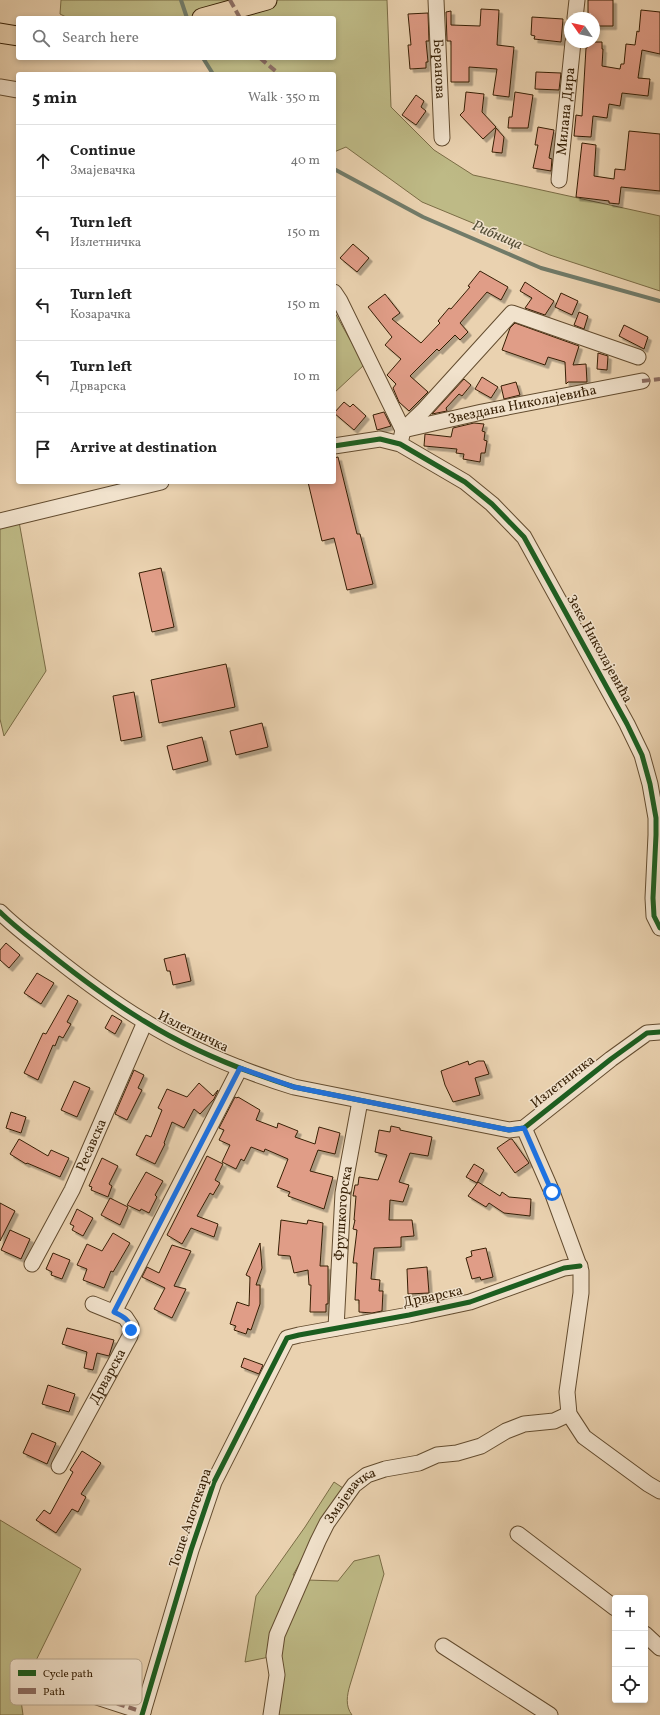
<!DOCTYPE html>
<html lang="en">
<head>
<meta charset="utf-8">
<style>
	body { margin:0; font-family:Vollkorn,serif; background:#f2f2f2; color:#222 }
	.controls { position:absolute; right:12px; bottom:12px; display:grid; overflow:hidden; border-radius:4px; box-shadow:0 2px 6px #0003 }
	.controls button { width:36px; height:36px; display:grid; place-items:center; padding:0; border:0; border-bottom:1px solid #e0e0e0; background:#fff; color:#222; font:20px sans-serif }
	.compass { position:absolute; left:564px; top:12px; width:36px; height:36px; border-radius:50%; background:#fff; box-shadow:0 2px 6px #0003; rotate:304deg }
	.stop { position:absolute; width:12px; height:12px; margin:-9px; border:3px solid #1a73e8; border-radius:50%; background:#fff }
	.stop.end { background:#1a73e8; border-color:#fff; box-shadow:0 1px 4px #0008 }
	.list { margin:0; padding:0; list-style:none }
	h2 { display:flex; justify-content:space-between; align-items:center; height:52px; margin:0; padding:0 16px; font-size:17px }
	h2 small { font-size:13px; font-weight:400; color:#767676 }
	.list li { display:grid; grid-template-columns:26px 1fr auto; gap:12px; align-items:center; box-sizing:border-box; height:72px; padding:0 16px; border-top:1px solid #e0e0e0 }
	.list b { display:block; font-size:15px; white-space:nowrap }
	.list p { margin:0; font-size:13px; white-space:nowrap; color:#767676 }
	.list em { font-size:13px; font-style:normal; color:#767676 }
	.icon { flex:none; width:22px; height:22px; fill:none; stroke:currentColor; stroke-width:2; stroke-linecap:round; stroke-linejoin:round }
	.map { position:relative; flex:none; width:660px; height:1715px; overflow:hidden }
	.search { position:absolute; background:#fff; box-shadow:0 2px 6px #0003; left:16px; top:16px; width:320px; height:44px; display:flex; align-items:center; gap:10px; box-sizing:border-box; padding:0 14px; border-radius:4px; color:#767676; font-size:15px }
	.panel { position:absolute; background:#fff; box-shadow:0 2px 6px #0003; left:16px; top:72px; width:320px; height:412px; border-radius:4px }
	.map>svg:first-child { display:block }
	.green { fill:#beba86; stroke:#7a6c45 }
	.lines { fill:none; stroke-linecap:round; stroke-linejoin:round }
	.stream { stroke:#717b69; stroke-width:4 }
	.building { fill:#e09d87; stroke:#361f04; filter:url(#shadow) }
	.minor-casing { stroke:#634c2f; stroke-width:17 }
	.major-casing { stroke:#361f04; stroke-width:21 }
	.minor { stroke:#f1e2cc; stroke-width:15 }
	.major { stroke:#ead2b0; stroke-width:19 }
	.quiet { stroke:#8d6e63; stroke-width:4; stroke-dasharray:8 4; stroke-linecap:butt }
	.cycleway-casing { stroke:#f1e2cc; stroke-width:8 }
	.cycleway { stroke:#1b5e20; stroke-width:5 }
	.route { stroke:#1a73e8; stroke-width:5 }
	.labels { text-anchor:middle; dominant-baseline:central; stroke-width:3; stroke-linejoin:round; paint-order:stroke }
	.street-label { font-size:14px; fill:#361f04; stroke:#f1e2cc }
	.water-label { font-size:15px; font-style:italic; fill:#534d36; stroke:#f1e2cc }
	.key { fill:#f1e2cc; stroke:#b9a890; stroke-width:1 }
	.key-label { font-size:11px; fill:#361f04 }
</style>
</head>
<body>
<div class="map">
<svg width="660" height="1715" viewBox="0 0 660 1715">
	<defs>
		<filter id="shadow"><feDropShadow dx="3.5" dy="3.5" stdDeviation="0" flood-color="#0004"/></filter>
	</defs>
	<rect width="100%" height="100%" fill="#ead2b0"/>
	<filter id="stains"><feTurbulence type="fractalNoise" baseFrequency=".005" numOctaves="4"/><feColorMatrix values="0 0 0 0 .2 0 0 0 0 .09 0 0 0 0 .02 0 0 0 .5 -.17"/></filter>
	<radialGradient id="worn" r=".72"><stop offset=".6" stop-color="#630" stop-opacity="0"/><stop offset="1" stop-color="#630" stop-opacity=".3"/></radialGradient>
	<path class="green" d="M61 0H387L391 107 434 150 473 175 660 216V291L550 255 422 202 346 147 334 152V74H213L203 58H334V18H68L60 14Z
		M334 311 364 365 334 393Z
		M18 516 46 671 4 736 0 719V521Z
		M334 1482 349 1492 331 1508 293 1575 307 1580 338 1581 354 1561 379 1555 384 1574 350 1685C347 1695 345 1706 352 1715H271L274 1656 245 1662 256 1596 305 1527Z
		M0 1520 81 1569 20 1693 23 1715H0Z"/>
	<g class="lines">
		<path class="stream" d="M181 0 187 18
			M203 58 213 74
			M334 169 423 217 541 268 660 301"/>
	</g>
	<path class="building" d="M588 0H613V26H594V18H590V14H588Z
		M481 9 499 10 497 45 514 47 509 97 493 95 497 69 469 67V82H451V41H447L446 12 451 11V25L480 26Z
		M641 10 660 12V54L642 50 638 78 650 79 648 96 622 93 620 106 609 104 607 118 593 116 591 137 574 136 576 115 582 116 586 48H587L588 42H602V49H603L602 66 620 69 621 64H624L626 44 635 45 637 31 639 32Z
		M428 13 429 41H426L428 62H426V68L410 69 408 45H411L408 14Z
		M532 17 563 19 561 42 534 39 535 36 531 35Z
		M536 72 561 73 559 90 535 89Z
		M466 92 484 94 482 112 496 127 483 139 460 115 464 111Z
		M515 92 533 95 528 128H508L509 117H512Z
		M416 95 424 101 421 107 426 111 416 125 402 115Z
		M538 127 554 130 549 158 552 159 551 171 533 168 538 145H535Z
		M496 128 504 137 502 153 492 152Z
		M629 131 660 134V191L621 187 619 204 609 203V201L576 197 582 143 596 145 594 176 614 179 615 169 625 170Z
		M353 244 369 258 357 272 340 258Z
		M480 271 508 287 501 300 487 292 460 323 468 332 460 340 455 335 439 351 437 349 410 376 428 392 409 411 399 402 393 388 396 384 387 375 401 359 385 345 392 337 368 307 385 294 400 313 392 319 421 343 440 323 438 321 449 308 451 309 470 287 468 286Z
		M525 282 554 301 545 315 525 308 532 298 520 291Z
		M561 293 578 301 572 315 555 307Z
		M579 312 588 316 584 329 574 325Z
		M515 323 579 346 573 365 586 364 587 382H568L566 384 565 362 548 357 545 365 502 350 510 328Z
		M624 325 648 337 644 349 619 336Z
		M598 353 608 356 607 370 597 369Z
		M482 377 498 387 491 398 475 389Z
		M464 379 471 385 462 396 459 394 446 408 447 411 432 414Z
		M516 382 520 395 504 399 501 386Z
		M344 402 350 407 353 404 366 416 354 430 334 413Z
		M384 412 391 426 377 430 373 415Z
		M474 423 484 424 482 431 485 432 484 440 487 441 485 453H481L480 462 463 459 464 454 456 453 457 449 424 446 425 434 451 437 453 428Z
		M338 457 357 534H360L373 584 347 590 334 538 322 541 308 482H334V458Z
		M161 568 174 627 152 632 139 573Z
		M226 664 235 707 159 723 151 680Z
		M134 692 142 737 121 741 113 696Z
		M262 723 268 747 236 755 230 731Z
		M202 737 208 761 173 770 167 746Z
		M6 943 20 955 9 968 0 960V950Z
		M185 954 191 981 173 985 170 971H167L164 959Z
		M37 973 54 983 41 1004 24 993Z
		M68 995 78 1001 67 1022 71 1024 63 1038 59 1036 55 1046 53 1045 38 1080 24 1073 43 1033 46 1034Z
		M112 1015 122 1021 115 1034 105 1028Z
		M468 1061 469 1065 478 1061H484L489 1074 475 1078 480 1095 453 1102 445 1085 441 1071Z
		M134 1070 144 1075 138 1088 142 1090 127 1120 115 1114Z
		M74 1081 90 1088 77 1117 61 1110Z
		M199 1083 213 1096 218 1090 214 1099 200 1114 194 1109 184 1128 172 1122 164 1143 165 1144 155 1164 136 1155 146 1135 151 1137 162 1110 158 1108 167 1089 187 1097Z
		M235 1097 237 1098 238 1097 260 1110 256 1120 277 1128 278 1123 298 1131 295 1137 315 1144 319 1127 340 1133 335 1154 318 1150 310 1171 333 1177 324 1209 288 1196 290 1192 277 1187 288 1159 265 1149 264 1152 251 1147 244 1161 241 1159 236 1169 222 1162 230 1145 219 1140 224 1130 219 1128Z
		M11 1112 26 1117 21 1133 6 1128Z
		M391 1126 400 1128V1130L432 1137 428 1156 410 1153 399 1182 409 1185 403 1202 390 1200 389 1220H412L414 1236 401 1237V1247L374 1248 371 1279 380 1280 379 1291H383L382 1311 372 1313 359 1312V1300H355L357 1263H353L357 1230 353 1229 355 1220H354L356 1196H353L355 1185H358L359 1177 378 1180 387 1155 375 1152 379 1130 390 1132Z
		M19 1139 48 1156 51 1150 69 1158 60 1177 27 1163 26 1164 10 1154Z
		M510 1139H512L529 1163 515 1173 497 1148Z
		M207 1156 223 1164 215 1180 220 1183 213 1195 210 1193 197 1216 218 1224 214 1237 191 1228 182 1244 167 1235Z
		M102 1158 118 1166 109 1184 112 1186 108 1197 91 1190 92 1187 89 1186Z
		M474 1164 484 1170 477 1183 466 1177Z
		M146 1172 163 1181 155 1195 157 1197 149 1213 141 1209 140 1211 127 1205Z
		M478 1182 500 1196 502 1192 509 1197 531 1199 530 1216 504 1213 489 1203 486 1207 468 1196Z
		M110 1198 128 1207 120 1225 101 1215Z
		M0 1203 15 1211 0 1241Z
		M77 1209 93 1218 83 1236 72 1230 74 1226 70 1224Z
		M281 1220 307 1224 308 1220 323 1223 320 1266H328V1304H326V1312H310L311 1285H309L308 1270 294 1273 290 1256 278 1255Z
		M10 1230 30 1239 21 1259 1 1250Z
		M113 1233 130 1243 113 1272 111 1271 104 1288 83 1280 87 1269 77 1265 87 1244 102 1251Z
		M260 1243 262 1268 256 1285H260V1304L251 1330 248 1329V1328L246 1334 234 1330 236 1326 230 1324 237 1302 249 1306 250 1277 246 1275Z
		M172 1245 191 1251 174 1286 186 1289 172 1318 154 1309 165 1288 142 1277 147 1267 159 1273Z
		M486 1248 493 1277 481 1280 480 1277 472 1279 466 1258 472 1256 471 1251Z
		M53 1253 70 1260 62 1279 51 1275 52 1272 46 1269Z
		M427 1267 429 1293 408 1294 407 1269Z
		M67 1328 114 1340 109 1356 97 1353 93 1370 84 1368 87 1352 62 1344Z
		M244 1358 263 1365 259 1374 241 1367Z
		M48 1385 75 1394 69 1412 42 1404Z
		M32 1433 56 1443 47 1464 23 1453Z
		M82 1451 101 1463 81 1494 86 1497 78 1512 72 1509 56 1533 36 1520 44 1510 50 1514 73 1472 70 1470Z"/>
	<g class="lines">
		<g class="minor-casing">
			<g id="minor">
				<path id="s1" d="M436 0 442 138"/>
				<path d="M575 18 577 0"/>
				<path d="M0 87 18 90"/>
				<path id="s2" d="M559 180 573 42"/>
				<path d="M334 292 340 301 403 430 401 439"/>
				<path d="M403 430 423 411 512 313 638 357"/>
				<path id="s3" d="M403 430 482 412 642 381"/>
				<path d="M334 446 380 439 400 444 465 482 492 504 524 537 627 724 642 755 650 784 656 818V835L653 898 654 916 660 928"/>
				<path d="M0 521 161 482"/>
				<path d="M0 912C15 927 33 940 49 953 79 977 111 1001 144 1021 189 1049 243 1071 294 1087L509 1130 524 1128 611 1059 647 1033 660 1032"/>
				<path d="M524 1128 552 1192 581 1271V1293L567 1392 569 1414 584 1437 648 1484 660 1491"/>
				<path id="s4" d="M32 1264 72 1190 145 1022"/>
				<path d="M114 1312 240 1068"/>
				<path id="s5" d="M336 1328 343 1193 360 1101"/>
				<path id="s6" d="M59 1466 130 1336 131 1326 125 1317 93 1304"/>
				<path d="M518 1534 615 1608"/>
				<path d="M645 1634 660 1648"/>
				<path d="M443 1646 550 1715"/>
				<path d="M60 1685 143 1712"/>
				<path d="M142 1715 191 1550 214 1482 287 1338 299 1335 409 1315 470 1302 564 1268 580 1266"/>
				<path id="s7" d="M271 1715 277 1675 274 1656 277 1635 318 1541 327 1523 354 1485 367 1475 385 1469 419 1463 437 1455 457 1453 481 1446 506 1431 524 1424 554 1421 569 1414"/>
			</g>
		</g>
		<g class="major-casing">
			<path id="major" d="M202 18 267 0
				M0 33 18 36"/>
		</g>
		<use href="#minor" class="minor"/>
		<use href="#major" class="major"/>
		<path class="quiet" d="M230 0 240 18
			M260 58 279 74
			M642 381 660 379
			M60 1685 143 1712"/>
		<g class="cycleway-casing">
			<path id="cycleway" d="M334 446 380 439 400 444 465 482 492 504 524 537 627 724 642 755 650 784 656 818V835L653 898 654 916 660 928
				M0 912C15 927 33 940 49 953 79 977 111 1001 144 1021 189 1049 243 1071 294 1087L509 1130 524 1128 611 1059 647 1033 660 1032
				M142 1715 191 1550 214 1482 287 1338 299 1335 409 1315 470 1302 564 1268 580 1266"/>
		</g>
		<use href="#cycleway" class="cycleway"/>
	</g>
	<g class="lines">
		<path class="route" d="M131 1330C130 1319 122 1316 114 1312L240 1068 294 1087 509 1130 524 1128 552 1192"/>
	</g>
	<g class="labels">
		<g class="street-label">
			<text stroke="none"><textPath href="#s1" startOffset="69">Беранова</textPath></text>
			<text stroke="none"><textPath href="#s2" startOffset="69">Милана Дира</textPath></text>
			<text stroke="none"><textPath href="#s3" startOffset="122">Звездана Николајевића</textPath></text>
			<text transform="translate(599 649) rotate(61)">Зеке Николајевића</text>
			<text transform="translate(193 1032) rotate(26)">Излетничка</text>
			<text transform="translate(563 1082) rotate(-38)">Излетничка</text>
			<text stroke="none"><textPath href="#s4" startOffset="133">Ресавска</textPath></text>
			<text stroke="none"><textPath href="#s5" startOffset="115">Фрушкогорска</textPath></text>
			<text transform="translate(433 1297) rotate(-12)">Дрварска</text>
			<text stroke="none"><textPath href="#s6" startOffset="102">Дрварска</textPath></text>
			<text stroke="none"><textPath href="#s7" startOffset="240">Змајевачка</textPath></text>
			<text transform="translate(191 1518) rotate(-71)">Тоше Апотекара</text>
		</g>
		<g class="water-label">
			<text transform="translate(497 236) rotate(23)">Рибница</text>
		</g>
	</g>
	<rect x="10" y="1659" width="132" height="46" rx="6" class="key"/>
	<rect x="18" y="1670" width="18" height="6" fill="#1b5e20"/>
	<rect x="18" y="1688" width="18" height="6" fill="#8d6e63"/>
	<g class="key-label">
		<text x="43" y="1677">Cycle path</text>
		<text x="43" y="1695">Path</text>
	</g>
	<rect width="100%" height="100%" filter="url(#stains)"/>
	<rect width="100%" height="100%" fill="url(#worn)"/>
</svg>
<div class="controls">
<button>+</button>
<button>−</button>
<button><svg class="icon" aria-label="locate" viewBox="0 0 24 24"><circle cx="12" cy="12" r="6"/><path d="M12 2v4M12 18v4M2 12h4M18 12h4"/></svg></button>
</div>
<svg class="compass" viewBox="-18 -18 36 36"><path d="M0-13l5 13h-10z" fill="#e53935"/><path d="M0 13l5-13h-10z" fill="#767676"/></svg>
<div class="stop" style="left:552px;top:1192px"></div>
<div class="stop end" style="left:131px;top:1330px"></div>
<div class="search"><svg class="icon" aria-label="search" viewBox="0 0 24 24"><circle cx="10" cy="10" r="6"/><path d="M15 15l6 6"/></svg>Search here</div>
<section class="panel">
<h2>5 min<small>Walk · 350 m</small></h2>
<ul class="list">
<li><svg class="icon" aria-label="ahead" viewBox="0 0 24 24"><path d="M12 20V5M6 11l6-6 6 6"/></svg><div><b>Continue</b><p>Змајевачка</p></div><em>40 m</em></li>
<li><svg class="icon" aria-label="left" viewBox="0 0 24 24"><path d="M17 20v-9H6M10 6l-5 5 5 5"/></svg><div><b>Turn left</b><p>Излетничка</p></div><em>150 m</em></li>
<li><svg class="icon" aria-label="left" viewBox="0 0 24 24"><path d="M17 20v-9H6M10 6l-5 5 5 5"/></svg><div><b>Turn left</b><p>Козарачка</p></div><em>150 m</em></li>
<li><svg class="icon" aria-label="left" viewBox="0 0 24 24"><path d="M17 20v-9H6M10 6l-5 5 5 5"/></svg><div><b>Turn left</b><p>Дрварска</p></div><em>10 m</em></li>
<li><svg class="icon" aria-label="arrive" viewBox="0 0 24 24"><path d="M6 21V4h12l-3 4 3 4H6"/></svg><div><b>Arrive at destination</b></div></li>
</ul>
</section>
</div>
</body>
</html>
